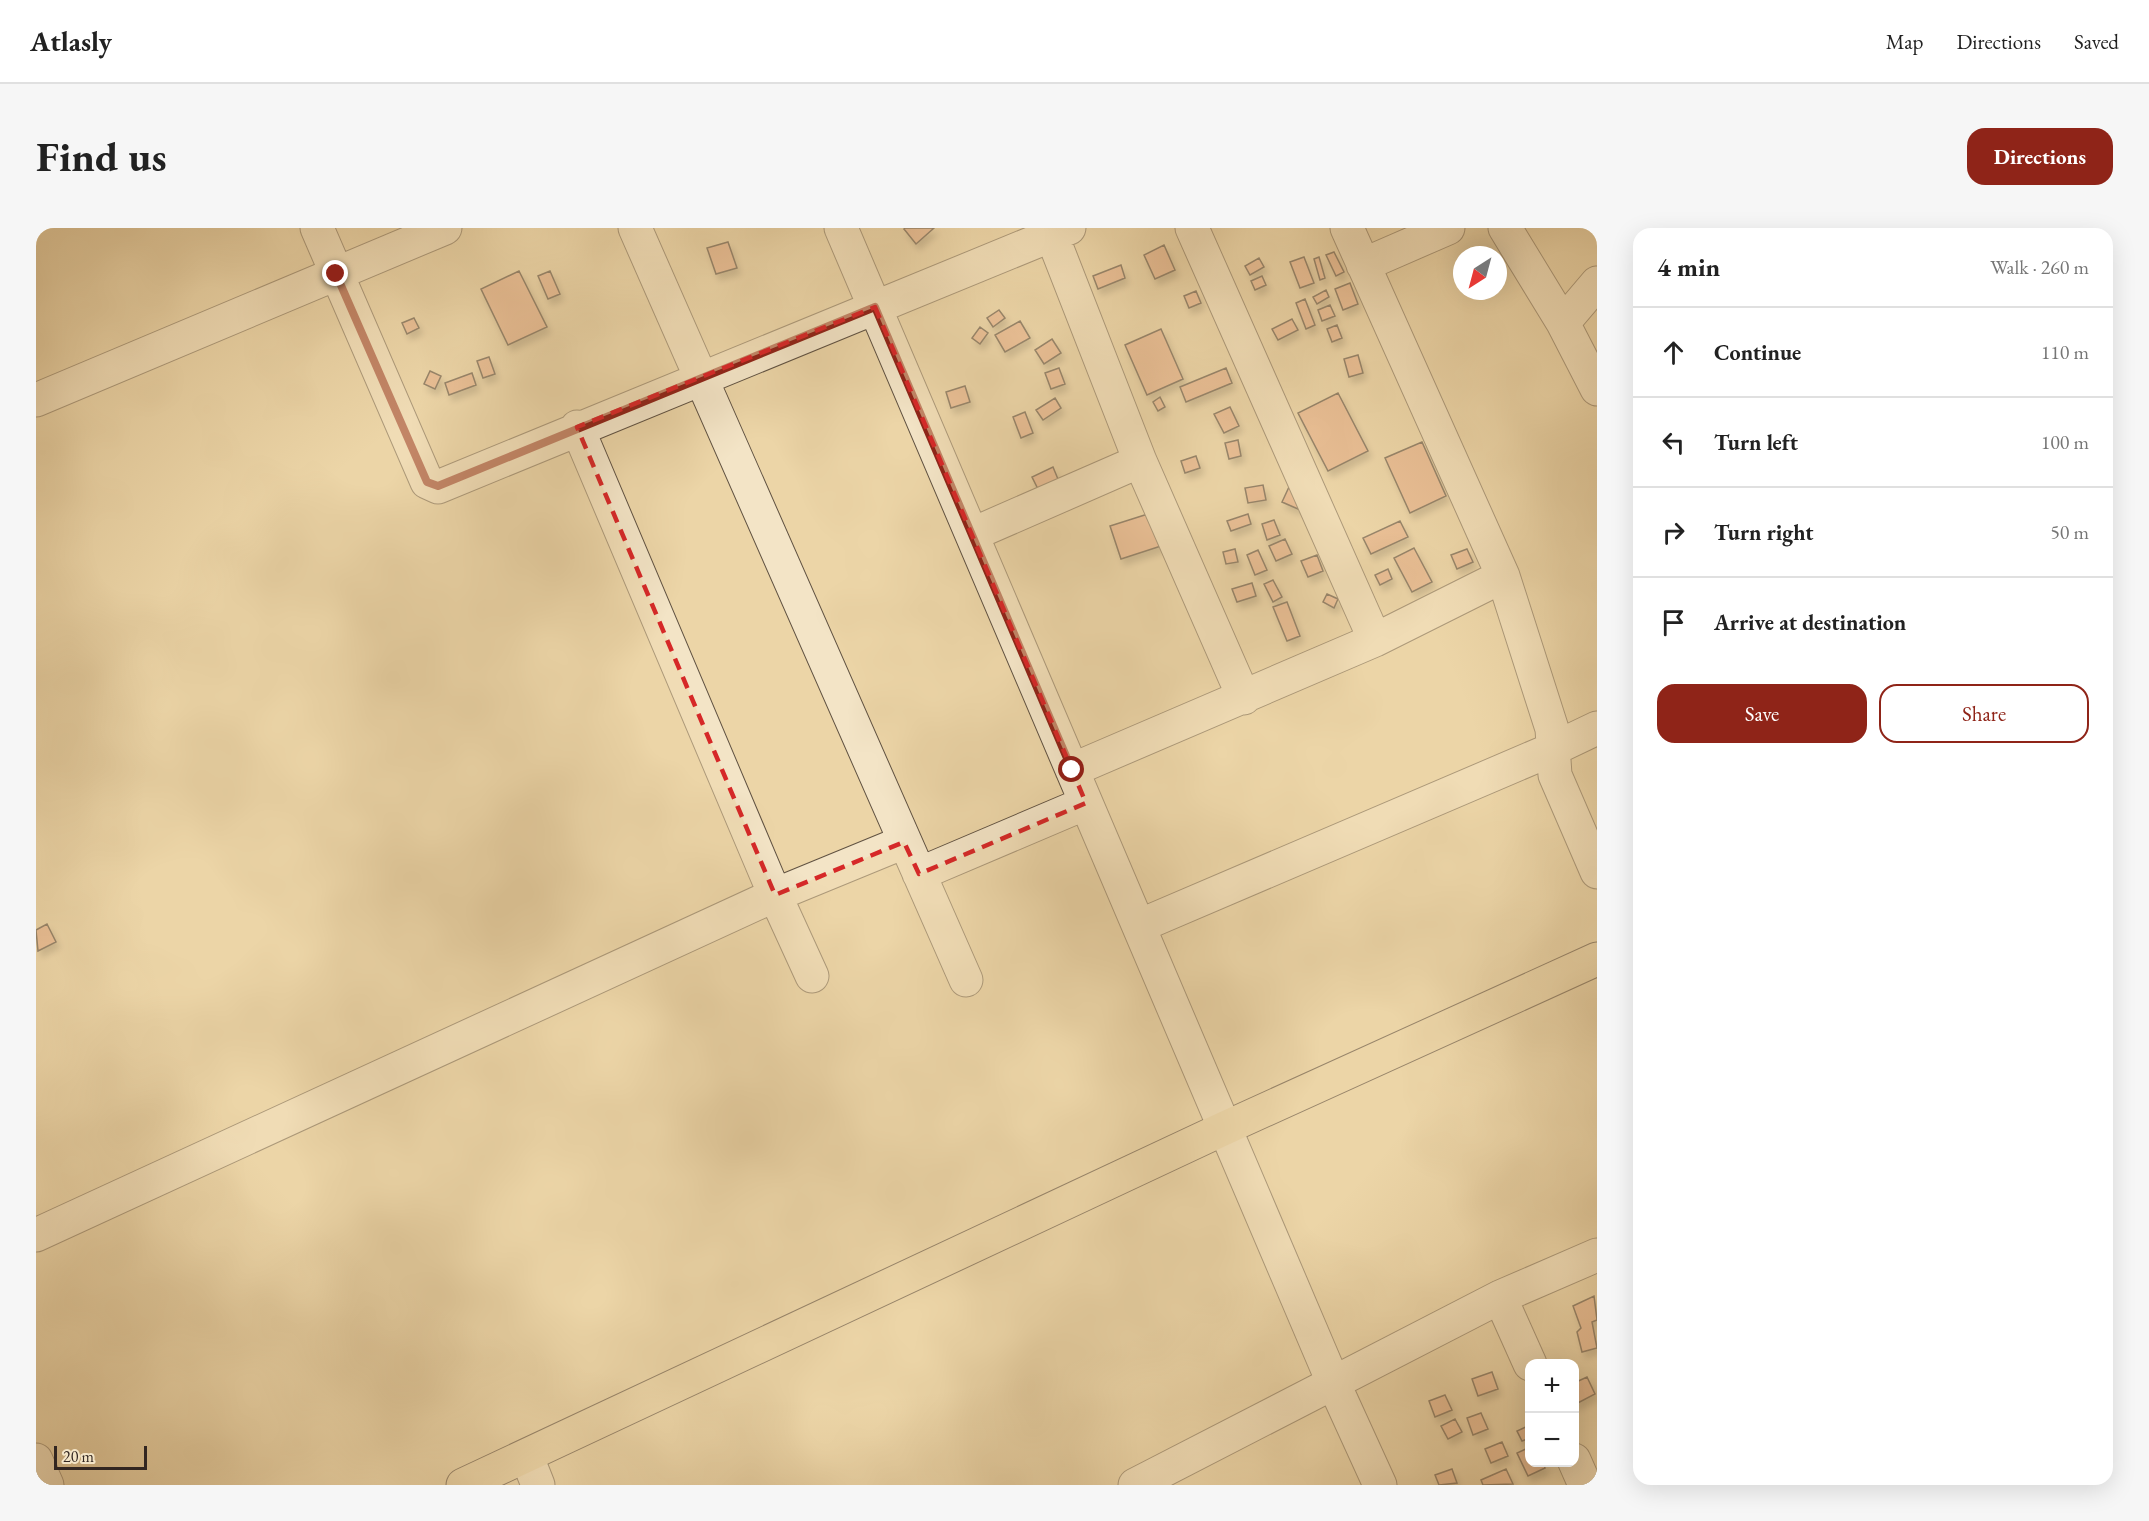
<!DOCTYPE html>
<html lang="en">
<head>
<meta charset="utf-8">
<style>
	body { margin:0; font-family:"EB Garamond",serif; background:#f6f6f6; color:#222 }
	.controls { position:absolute; right:18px; bottom:18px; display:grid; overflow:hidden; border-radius:12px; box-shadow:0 6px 24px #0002 }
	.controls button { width:54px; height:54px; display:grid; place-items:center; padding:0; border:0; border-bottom:2px solid #e0e0e0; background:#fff; color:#222; font:30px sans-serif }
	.compass { position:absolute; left:1417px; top:18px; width:54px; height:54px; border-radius:50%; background:#fff; box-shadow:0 6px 24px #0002; rotate:216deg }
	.scale { position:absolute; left:18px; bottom:15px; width:93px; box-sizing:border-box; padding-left:6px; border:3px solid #322621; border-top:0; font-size:16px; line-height:21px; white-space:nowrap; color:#322621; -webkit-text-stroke:4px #f3e4c6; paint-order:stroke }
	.stop { position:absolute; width:18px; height:18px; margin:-14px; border:4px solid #8f2418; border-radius:50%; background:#fff }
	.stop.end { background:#8f2418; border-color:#fff; box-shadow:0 2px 6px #0008 }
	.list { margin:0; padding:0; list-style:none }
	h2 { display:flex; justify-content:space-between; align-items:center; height:78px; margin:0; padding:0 24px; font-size:26px }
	h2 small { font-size:20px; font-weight:400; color:#767676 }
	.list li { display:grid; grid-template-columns:39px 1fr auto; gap:18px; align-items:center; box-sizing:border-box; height:90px; padding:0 24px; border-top:2px solid #e0e0e0 }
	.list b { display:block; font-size:22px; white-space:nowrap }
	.list em { font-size:20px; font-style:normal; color:#767676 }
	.actions { display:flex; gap:12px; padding:18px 24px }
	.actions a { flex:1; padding:14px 0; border:2px solid #8f2418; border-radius:18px; text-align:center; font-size:21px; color:#8f2418 }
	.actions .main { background:#8f2418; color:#fff }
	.icon { flex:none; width:33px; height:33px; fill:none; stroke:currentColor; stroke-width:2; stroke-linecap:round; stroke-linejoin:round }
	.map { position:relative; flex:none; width:1561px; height:1257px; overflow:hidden; border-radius:18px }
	header { display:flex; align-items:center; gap:36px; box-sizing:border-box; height:84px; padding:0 30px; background:#fff; border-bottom:2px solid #e0e0e0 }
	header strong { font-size:28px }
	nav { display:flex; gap:33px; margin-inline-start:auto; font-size:21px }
	.intro { display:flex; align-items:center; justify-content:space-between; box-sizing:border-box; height:144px; padding:0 36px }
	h1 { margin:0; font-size:42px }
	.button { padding:15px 27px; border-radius:18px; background:#8f2418; color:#fff; font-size:21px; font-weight:700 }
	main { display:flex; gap:36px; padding:0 36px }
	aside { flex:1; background:#fff; border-radius:18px; box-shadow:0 6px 24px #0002 }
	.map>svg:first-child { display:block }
	.building { fill:#e7a782; stroke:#322621; stroke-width:1.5; filter:url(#shadow) }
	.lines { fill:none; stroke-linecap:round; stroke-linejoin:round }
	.minor-casing { stroke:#605242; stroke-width:35 }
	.major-casing { stroke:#322621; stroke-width:35 }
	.minor { stroke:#f3e4c6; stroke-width:33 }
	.major { stroke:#ecd5a7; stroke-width:33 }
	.route { stroke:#8f2418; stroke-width:8 }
	.marked { fill:none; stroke:#d62828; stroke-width:4.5; stroke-dasharray:12 8; stroke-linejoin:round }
</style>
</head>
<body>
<header>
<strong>Atlasly</strong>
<nav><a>Map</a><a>Directions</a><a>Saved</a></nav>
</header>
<div class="intro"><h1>Find us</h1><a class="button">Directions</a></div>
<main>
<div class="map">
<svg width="1561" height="1257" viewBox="0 0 1561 1257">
	<defs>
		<filter id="shadow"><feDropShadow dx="3.5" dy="6" stdDeviation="3" flood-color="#0004"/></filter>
	</defs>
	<rect width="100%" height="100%" fill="#ecd5a7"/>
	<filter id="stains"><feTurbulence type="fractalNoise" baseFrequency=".00333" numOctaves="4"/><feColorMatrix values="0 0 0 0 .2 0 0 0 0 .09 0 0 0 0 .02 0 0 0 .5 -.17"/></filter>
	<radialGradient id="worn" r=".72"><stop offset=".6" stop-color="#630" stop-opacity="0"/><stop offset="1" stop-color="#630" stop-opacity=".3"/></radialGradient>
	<path class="building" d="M869 0H898L880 16 868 1Z
		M692 14 701 40 680 46 671 20Z
		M1128 17 1139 42 1119 51 1108 27Z
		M1298 24 1308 44 1300 48 1290 27Z
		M1268 29 1278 55 1264 60 1254 34Z
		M1283 29 1289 50 1284 52 1278 31Z
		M1223 30 1228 39 1214 47 1209 38Z
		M1085 37 1089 50 1062 61 1057 48Z
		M483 43 511 99 472 117 445 61Z
		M514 43 524 66 512 71 502 48Z
		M1226 48 1230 57 1219 62 1215 53Z
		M1314 55 1322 76 1307 82 1299 61Z
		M1290 62 1293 69 1281 76 1277 69Z
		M1160 63 1165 75 1153 80 1148 68Z
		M1269 71 1279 97 1270 101 1260 75Z
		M1294 77 1299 88 1286 93 1282 82Z
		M963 82 969 90 957 99 951 90Z
		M378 90 383 100 371 106 366 95Z
		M1256 91 1262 102 1242 112 1236 101Z
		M984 93 994 110 969 124 959 107Z
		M1301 97 1306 110 1296 114 1291 101Z
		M944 99 952 105 944 116 936 110Z
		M1125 101 1147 151 1111 167 1089 117Z
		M1016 111 1025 125 1008 136 999 122Z
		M1322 127 1327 145 1313 149 1308 131Z
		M453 129 459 146 447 150 441 133Z
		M1023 140 1029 156 1015 161 1009 145Z
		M1190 140 1196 155 1150 174 1144 159Z
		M394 143 405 148 399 161 388 156Z
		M436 145 440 157 413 167 409 155Z
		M929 158 934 174 915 180 910 164Z
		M1302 165 1332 223 1292 243 1262 185Z
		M1124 169 1129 179 1122 183 1117 174Z
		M1019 170 1025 180 1007 192 1000 182Z
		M1194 179 1203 198 1188 205 1178 186Z
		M989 184 997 205 985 210 977 189Z
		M1202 212 1205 228 1193 231 1189 215Z
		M1386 214 1410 268 1374 285 1349 230Z
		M1160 228 1164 240 1149 245 1145 233Z
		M1017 239 1024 256 1004 265 996 249Z
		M1227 257 1230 272 1212 275 1209 260Z
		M1253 259 1269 266 1262 281 1246 274Z
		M1115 285 1125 318 1085 331 1074 298Z
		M1212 286 1215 296 1195 303 1191 293Z
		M1238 292 1244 307 1231 312 1226 296Z
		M1364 293 1372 309 1335 326 1327 310Z
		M1249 311 1256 326 1240 333 1233 318Z
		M1378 320 1396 354 1376 364 1358 330Z
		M1199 321 1202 334 1190 336 1187 324Z
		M1431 321 1437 334 1421 341 1415 327Z
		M1222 322 1231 342 1219 347 1211 327Z
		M1281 327 1287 343 1272 349 1265 333Z
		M1352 341 1356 351 1344 357 1339 347Z
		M1237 352 1246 369 1237 374 1228 356Z
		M1216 355 1220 368 1201 374 1196 361Z
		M1291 366 1302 371 1298 380 1287 374Z
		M1251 374 1264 408 1251 413 1237 379Z
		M11 696 20 714 2 723 0 702Z
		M1558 1068 1561 1092 1556 1094 1561 1120 1546 1124 1541 1104 1545 1100 1537 1078Z
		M1456 1144 1462 1161 1442 1168 1436 1151Z
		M1551 1149 1559 1166 1538 1177V1155Z
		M1409 1167 1416 1182 1399 1189 1393 1173Z
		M1445 1185 1452 1201 1437 1207 1431 1190Z
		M1419 1191 1426 1204 1412 1211 1405 1198Z
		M1494 1197V1210L1486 1213 1481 1203Z
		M1466 1214 1472 1228 1455 1235 1449 1221Z
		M1494 1219V1234H1507L1509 1240 1492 1248 1481 1225Z
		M1416 1241 1421 1255 1403 1257 1399 1247Z
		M1470 1241 1477 1256 1447 1257 1445 1252Z"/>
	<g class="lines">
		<g class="minor-casing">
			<path id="minor" d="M281 0 391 254 402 259 1033 0
				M599 0 930 752
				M805 0 1297 1154 1344 1257
				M1013 0 1104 233 1208 470
				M1156 0 1339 412
				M1311 0 1467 348 1516 501 1519 547 1561 644
				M1469 0 1527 95 1561 161
				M1327 37 1412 0
				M1527 95 1561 55
				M0 172 409 0
				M541 199 739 667 776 748
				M937 306 1104 233
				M1036 542 1339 412 1467 348
				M883 646 1050 575
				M1103 698 1517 521 1561 500
				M0 1007 739 667 868 614
				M1464 1069 1494 1136
				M491 1229 502 1257
				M0 1232 11 1257
				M1538 1232 1549 1257
				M1099 1257 1464 1069 1561 1027"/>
		</g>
		<g class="major-casing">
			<path id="major" d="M427 1257 1189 900 1561 731"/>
		</g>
		<use href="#minor" class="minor"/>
		<use href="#major" class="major"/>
	</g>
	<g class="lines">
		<path class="route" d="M300 46 391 254 402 258 839 79 1036 542"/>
	</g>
	<path d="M0 0H1561V1257H0ZM839 79 1050 575 883 646 868 614 739 667 541 199Z" fill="#ecd5a7" fill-opacity=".55" fill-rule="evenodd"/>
	<path class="marked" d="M839 79 1050 575 883 646 868 614 739 667 541 199Z"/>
	<rect width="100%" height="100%" filter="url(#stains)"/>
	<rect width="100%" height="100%" fill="url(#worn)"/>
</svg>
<div class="controls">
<button>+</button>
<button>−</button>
</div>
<svg class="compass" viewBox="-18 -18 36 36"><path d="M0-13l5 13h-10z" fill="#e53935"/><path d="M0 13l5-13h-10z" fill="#767676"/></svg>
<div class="scale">20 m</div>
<div class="stop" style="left:1036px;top:542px"></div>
<div class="stop end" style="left:300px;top:46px"></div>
</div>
<aside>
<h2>4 min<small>Walk · 260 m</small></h2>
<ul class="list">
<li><svg class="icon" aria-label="ahead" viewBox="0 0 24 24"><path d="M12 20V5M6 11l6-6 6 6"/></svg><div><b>Continue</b></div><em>110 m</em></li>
<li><svg class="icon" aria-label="left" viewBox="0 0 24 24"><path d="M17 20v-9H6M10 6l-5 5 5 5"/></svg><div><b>Turn left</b></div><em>100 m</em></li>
<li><svg class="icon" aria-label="right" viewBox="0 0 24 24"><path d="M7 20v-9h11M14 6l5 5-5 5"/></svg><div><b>Turn right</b></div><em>50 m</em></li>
<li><svg class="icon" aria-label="arrive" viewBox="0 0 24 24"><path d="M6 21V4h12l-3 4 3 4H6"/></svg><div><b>Arrive at destination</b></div></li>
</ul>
<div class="actions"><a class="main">Save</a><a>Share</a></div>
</aside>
</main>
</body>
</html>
